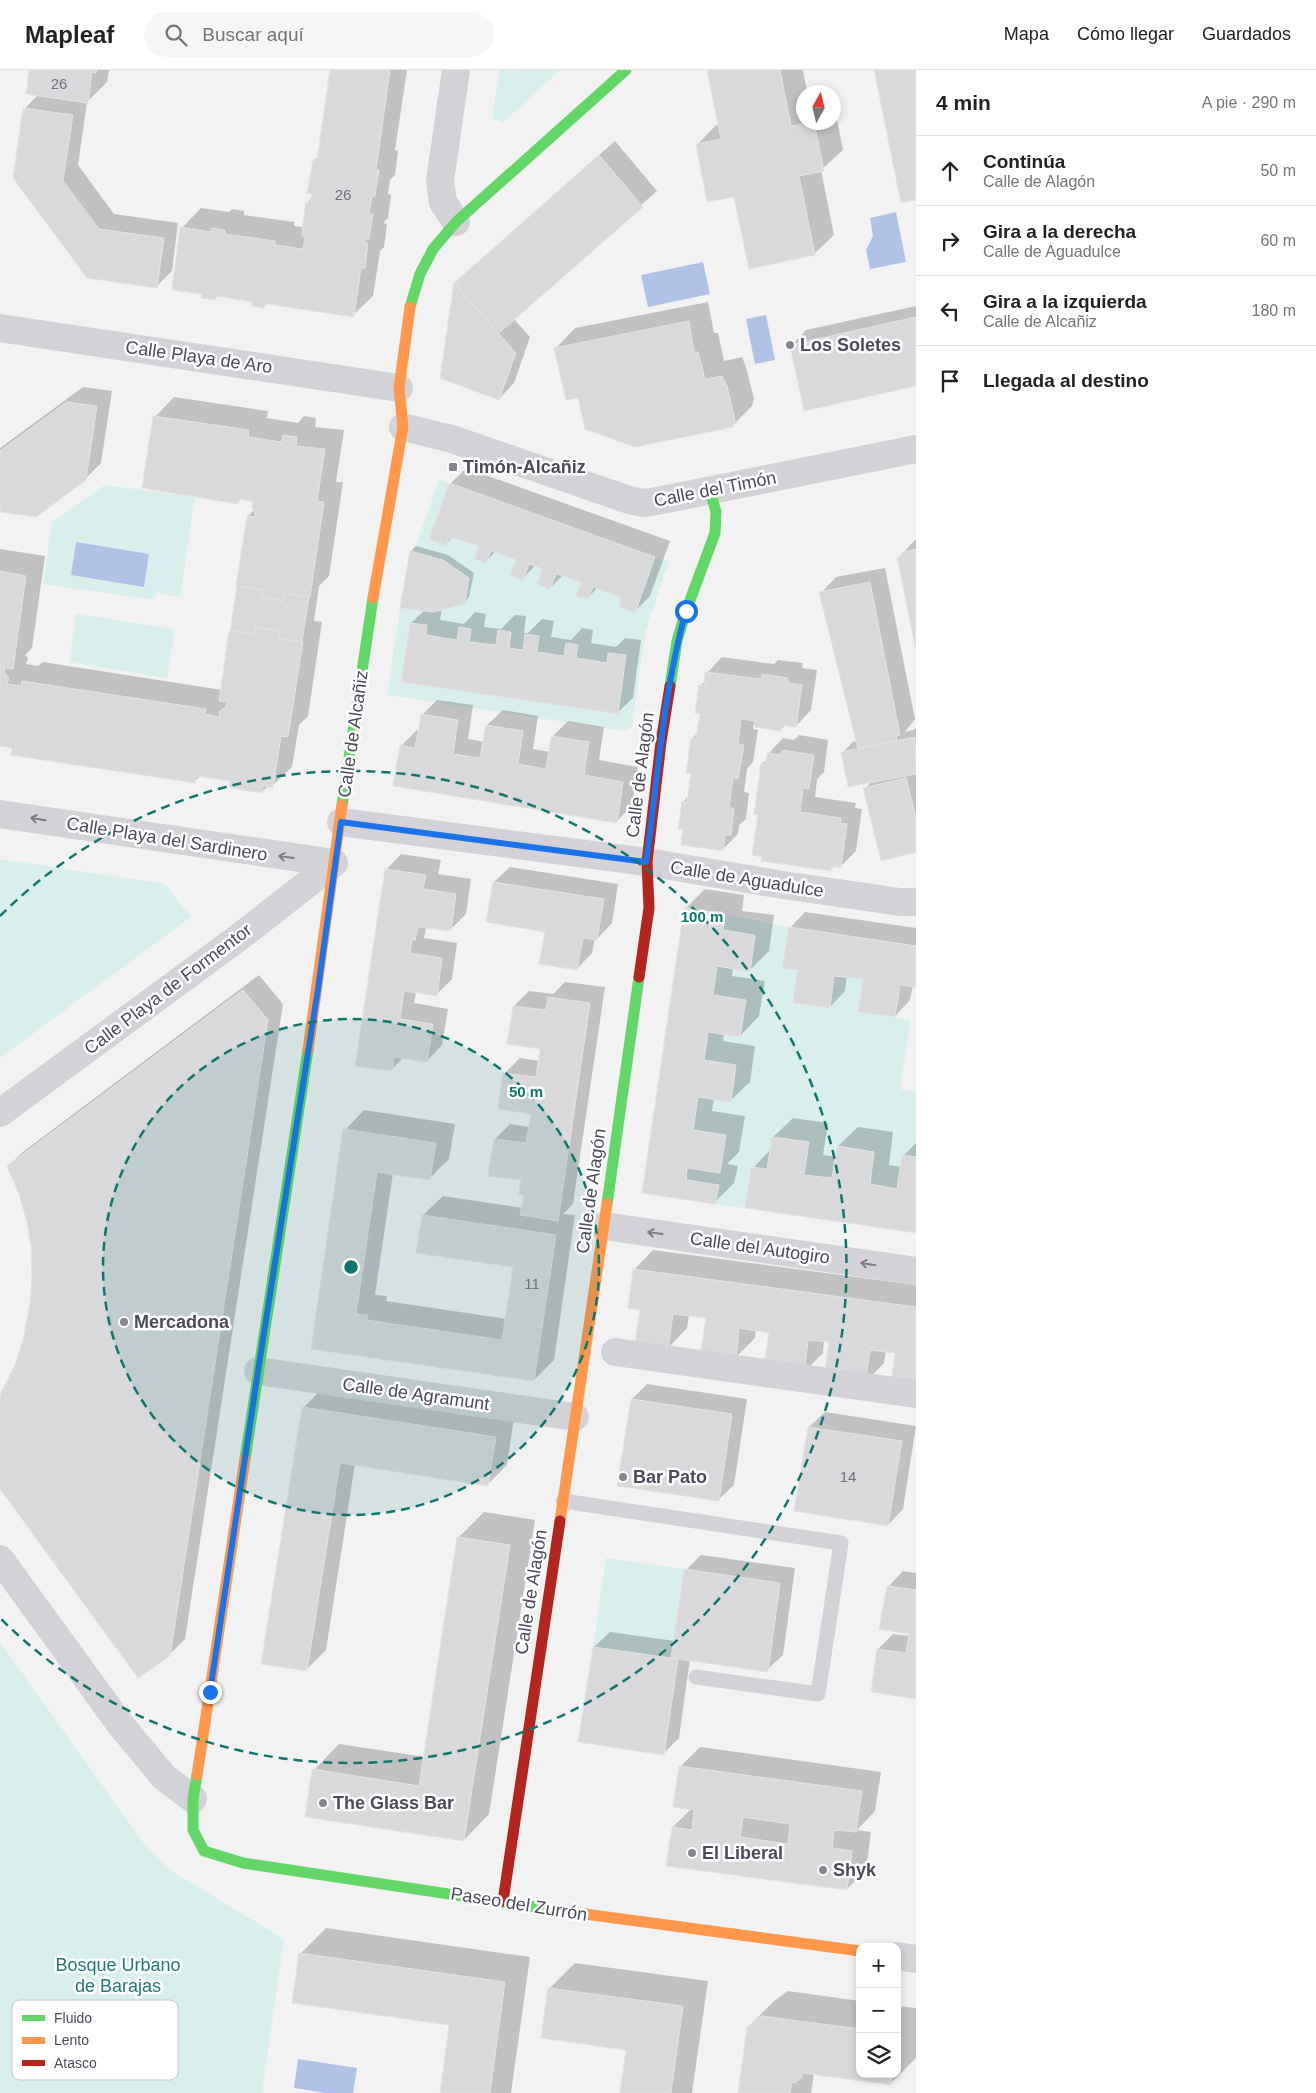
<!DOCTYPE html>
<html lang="es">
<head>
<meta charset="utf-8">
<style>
	body { margin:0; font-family:Helvetica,sans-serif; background:#f6f6f6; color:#222 }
	.controls { position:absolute; right:15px; bottom:15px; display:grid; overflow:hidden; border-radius:10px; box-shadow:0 2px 8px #0003 }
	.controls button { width:45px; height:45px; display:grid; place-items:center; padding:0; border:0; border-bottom:1px solid #e0e0e0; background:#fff; color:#222; font:25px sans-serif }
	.compass { position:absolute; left:796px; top:15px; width:45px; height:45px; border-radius:50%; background:#fff; box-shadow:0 2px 8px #0003; rotate:8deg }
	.stop { position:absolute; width:15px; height:15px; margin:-11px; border:4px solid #1a73e8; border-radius:50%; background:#fff }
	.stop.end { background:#1a73e8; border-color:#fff; box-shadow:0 1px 5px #0008 }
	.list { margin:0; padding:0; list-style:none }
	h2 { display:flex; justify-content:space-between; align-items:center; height:65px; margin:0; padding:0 20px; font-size:21px }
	h2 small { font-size:16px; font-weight:400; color:#767676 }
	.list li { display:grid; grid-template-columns:32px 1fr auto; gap:15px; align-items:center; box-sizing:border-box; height:70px; padding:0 20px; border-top:1px solid #e0e0e0 }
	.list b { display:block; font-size:19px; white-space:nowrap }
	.list p { margin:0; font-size:16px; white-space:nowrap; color:#767676 }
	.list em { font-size:16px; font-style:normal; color:#767676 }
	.icon { flex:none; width:28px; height:28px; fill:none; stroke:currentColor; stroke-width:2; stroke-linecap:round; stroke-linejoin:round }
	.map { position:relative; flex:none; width:916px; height:2023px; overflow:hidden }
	header { display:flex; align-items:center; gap:30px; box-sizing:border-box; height:70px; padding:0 25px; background:#fff; border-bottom:1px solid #e0e0e0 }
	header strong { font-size:24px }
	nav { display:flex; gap:28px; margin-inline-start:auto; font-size:18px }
	.search { width:350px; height:45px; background:#f6f6f6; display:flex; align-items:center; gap:12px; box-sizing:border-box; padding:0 18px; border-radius:28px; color:#767676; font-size:19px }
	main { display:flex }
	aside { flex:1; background:#fff }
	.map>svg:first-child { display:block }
	.green { fill:#d9efeb; fill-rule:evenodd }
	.water { fill:#b1c2e9 }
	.shadow { fill:#0003 }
	.building { fill:#d9d9db; stroke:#e3e3e4; fill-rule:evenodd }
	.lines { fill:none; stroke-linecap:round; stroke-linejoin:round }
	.lane { stroke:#d3d3d7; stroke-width:15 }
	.street { stroke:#d3d3d7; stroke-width:28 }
	.fast { stroke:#63d668; stroke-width:11 }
	.slow { stroke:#ff974d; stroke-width:11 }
	.jam { stroke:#b3261e; stroke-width:11 }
	.oneway { stroke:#7a7b87 }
	.route { stroke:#1a73e8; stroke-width:6 }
	.ring { fill:none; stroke:#0f766e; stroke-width:2.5; stroke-dasharray:9 6 }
	.poi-dot { fill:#858590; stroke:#fff; stroke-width:2 }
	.labels { text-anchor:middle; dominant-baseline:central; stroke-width:5; stroke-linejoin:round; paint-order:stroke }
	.number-label { font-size:15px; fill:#6f707d }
	.poi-label { font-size:18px; font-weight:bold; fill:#4a4b5c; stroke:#fff; text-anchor:start }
	.street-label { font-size:18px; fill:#4a4b5c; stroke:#fff }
	.park-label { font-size:18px; fill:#207977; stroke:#fff }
	.key { fill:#fff; stroke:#c9c9ce; stroke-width:1 }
	.key-label { font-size:14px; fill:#4a4b5c }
	.centre { fill:#0f766e; stroke:#fff; stroke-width:2.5 }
	.ring-label { font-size:15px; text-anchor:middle; font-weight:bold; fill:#0f766e; stroke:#fff; stroke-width:5; stroke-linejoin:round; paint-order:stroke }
</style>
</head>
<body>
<header>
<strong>Mapleaf</strong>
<div class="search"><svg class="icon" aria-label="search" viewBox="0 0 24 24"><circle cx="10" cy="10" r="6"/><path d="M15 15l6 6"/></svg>Buscar aquí</div>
<nav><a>Mapa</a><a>Cómo llegar</a><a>Guardados</a></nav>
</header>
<main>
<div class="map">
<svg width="916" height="2023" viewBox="0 0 916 2023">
	<rect width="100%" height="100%" fill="#f2f2f2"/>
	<path class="green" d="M500 0H560L503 53 492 48Z
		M439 409 449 413 429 469 446 475 449 467 479 476 474 489 485 493 491 481 516 490 510 505 529 494 542 499 537 514 550 520 556 504 581 512 577 526 588 529 593 517 622 528 619 537 635 543 655 487 669 492 645 563 632 656 626 661 387 625 400 538 433 542 465 534 469 508 443 490 414 481ZM410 553 427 555 426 565 457 570 459 557 471 559 469 572 496 575 498 560 511 562 509 578 523 580 525 564 539 566 537 582 564 586 566 573 578 575 576 588 607 593 609 583 626 585 618 644 401 612Z
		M105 415 195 427 180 527 156 523 155 530 43 514 52 452Z
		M76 544 175 559 167 608 69 592Z
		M0 789 165 814 191 847 0 988Z
		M725 844 789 857 783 898 797 900 830 938 834 906 863 909 858 942 911 950 900 1019 916 1022V1087L897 1119 870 1114 874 1082 837 1076 832 1108 804 1105 809 1072 772 1067 767 1099 745 1138 715 1134 719 1115 686 1110 687 1098 720 1103 726 1065 693 1060 698 1027 731 1032 736 995 704 990 708 962 740 967 746 930 713 925 717 896 750 901 755 865 723 860Z
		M606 1488 684 1499 671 1588 593 1577Z
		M0 1572 143 1772 167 1798 284 1869 262 2023H0Z"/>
	<path class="water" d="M896 142 906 192 870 199 866 180 873 166 870 148Z
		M703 192 710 224 648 237 641 205Z
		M766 245 775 290 755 294 746 249Z
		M76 472 149 484 144 517 71 505Z
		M298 1989 357 1998 353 2023H326L294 2018Z"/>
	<path class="shadow" d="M30 0H109L107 12 87 32 78 95 114 144 178 153 172 201 156 217 88 206 24 39 39 24Z
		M331 0H407L395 80 398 81 395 105 390 110 388 124 391 125 388 148 383 153 387 154 384 177 380 181 373 226 353 245 268 233 265 236 253 231 218 225 215 229 203 223 182 158 201 138 229 142 232 139 244 141V145L294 152V156L304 157 307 133 312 127 314 90 319 86Z
		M709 0H803L807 22H804V52H834V35L843 80 821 100 834 165 814 184 735 125 697 75 716 55H720Z
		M615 71 657 121 513 248 530 267 514 313 499 329 471 198Z
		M708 232 714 263H718L724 291 742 287 746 297 754 329 752 336 732 356 556 278 575 258Z
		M916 236V315L791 276 806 260Z
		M83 317 112 321 101 393 85 409 0 440V378Z
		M174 327 268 341 267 348 298 353 304 346 316 348 315 357 344 360 336 412H343L329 506 319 516 314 551 322 552 308 646 299 655 292 697 272 716H268L262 722 231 710 201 705 194 712 0 675V479L45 486 32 578 25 585 28 588 26 594 38 596 43 592 222 620 248 446 255 439 254 429 242 428 238 432 155 347Z
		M466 398 670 471 650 526 635 541 624 527 598 517 588 528 582 512 563 505 550 518 544 498 536 495 523 508 517 489 496 481 485 492 480 475 453 466 446 474 450 414Z
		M916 469V575L898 488Z
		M416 476 448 485 474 503 469 527 464 533 442 539 440 550 464 554 475 542 486 544 484 557 501 559 515 545 526 546 524 563H528L542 549 554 551 551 567 571 570 582 558 593 560 591 573 616 577 625 568 641 570 633 628 617 643 403 611 411 553 425 540 401 537 411 481Z
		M885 498 915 649 905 662 916 659V781L865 719 872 711 842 683 853 672 857 671 821 523 836 507Z
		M722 587 774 594 778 590 803 593 802 598 817 600 811 640 796 656 786 654 781 659 753 655V659L758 660 753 692 747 699 744 722 749 723 746 749 739 755 738 764 722 780 685 758 683 732 689 725 693 702 692 669 698 662 701 643 700 616 706 610 707 603Z
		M437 630 473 635 468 669 485 672 487 655 503 640 538 646 533 679 550 682 552 667 568 651 604 657 599 690 638 697 632 736 616 752 401 676 417 660 419 661 422 645Z
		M799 665 828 670 824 702 817 709 815 727 856 733 855 738 862 739 856 781 841 796 835 795 830 800 759 744 762 694 767 689 768 684 783 668 794 670Z
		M401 784 441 790 438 804 471 809 466 844 450 860 426 858 424 868 457 873 452 909 436 925 416 922 414 933 448 939 442 975 427 991 404 987 391 1000 386 800Z
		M510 797 618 814 612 853 597 869 595 868 592 883 577 899 546 861 488 851 494 812Z
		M705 819 744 825 742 841 774 845 769 881 750 900 733 898 732 906 765 911 759 946 740 966 724 963 723 971 755 976 750 1012 730 1031 714 1029 712 1041 745 1046 739 1082 727 1094 738 1096 734 1113 715 1132 643 1122 685 839Z
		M805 842 916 858V916L913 915 910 930 895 946 865 908 847 906 845 921 830 937 799 899 790 858Z
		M259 905 283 934 185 1569 169 1585 0 1417V1326L16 1296 24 1271 32 1233 34 1208 32 1177 28 1151 20 1124 8 1096 24 1081Z
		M565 912 605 917 573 1134 563 1144 575 1145 554 1290 534 1310 313 1278 345 1060 364 1040 455 1054 449 1089 430 1108 393 1103 375 1225 387 1226 386 1231 507 1249 515 1196 423 1145 443 1126 523 1138 525 1125 522 1109 495 1069 510 1054 530 1057 532 1043 505 1003 520 988 540 991 542 978 514 936 529 921 553 924Z
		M793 1048 828 1053 823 1085 837 1087 838 1076 858 1057 893 1062 889 1095 902 1097 903 1086 916 1073V1162L753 1098 771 1079 773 1067Z
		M653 1180 916 1215V1318L897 1282 886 1281 884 1293 865 1313 830 1271 824 1270 823 1283 803 1303 770 1261 756 1259 755 1268 735 1288 707 1247 689 1245 687 1258 668 1278 641 1239 634 1200Z
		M647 1314 747 1329 734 1415 718 1430 632 1329Z
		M323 1318 514 1348 507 1395 487 1415 355 1394 326 1580 307 1599 303 1338Z
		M825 1342 916 1356 903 1439 888 1455 796 1440 809 1357Z
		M484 1442 535 1450 489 1744 464 1770 314 1700 339 1674 425 1687 458 1468Z
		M701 1485 795 1498 783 1585 767 1600 690 1589 679 1668 663 1684 594 1577 610 1562 675 1571 686 1500Z
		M903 1501 916 1503V1628L878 1579 893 1564 909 1566 910 1563 888 1517Z
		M700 1677 881 1702 875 1741 857 1760 871 1762 866 1800 847 1819 673 1757 692 1738 680 1697Z
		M326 1858 530 1887 511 2023H441L451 1954 300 1884Z
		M575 1893 708 1911 692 2023H622L628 1979 549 1919Z
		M788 1921 860 1931V2004H897V1936L916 1938V1988L890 2014 814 2004 811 2023H739L748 1957 774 1931Z"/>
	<path class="building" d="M29 0H97L96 3 92 2 88 33 26 24Z
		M330 0H390L376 100H379L375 126H372L369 144H373L369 169H365V173H368L365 198H361L354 247 266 234 265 238 251 236 252 232 216 226 215 230 201 228 202 224 172 220 180 157 211 162 212 158 225 160V164L275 171V175L303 179 305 166H302L303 152 306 132 310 133 312 124 307 123 313 90H317Z
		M707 0H780L791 56 814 52 824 101 799 106 815 185 749 199 734 127 707 132 696 74 721 69Z
		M874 0H916V130L901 133Z
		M23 38 73 45 63 111 99 159 164 168 157 218 87 208 13 108Z
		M599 85 643 137 498 264 454 213Z
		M454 213 516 283 499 330 440 308Z
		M916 247V316L804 341 790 275Z
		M689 251 694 282H698L705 309 722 306 727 316 735 350 733 357 635 377 585 359 578 328 566 330 554 278Z
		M67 332 97 336 86 410 36 447 0 442V381Z
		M153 346 249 360 248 367 282 372 283 365 297 367 296 376 325 379 317 431 324 432 310 527 284 523 283 531 261 527 262 520 236 516 247 446 255 447V442L252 437V431L239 429 238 434 142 418Z
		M449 413 655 487 635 543 619 537 622 528 593 517 588 529 576 526 581 512 556 504 550 520 537 514 542 499 529 494 523 510 510 505 516 490 491 481 486 493 474 489 479 476 449 467 446 476 429 469Z
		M916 479V581L897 487 902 486 901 483Z
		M410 481 443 490 469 508 465 534 433 542 400 538Z
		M0 501 26 506 13 599 5 598 4 602 9 608 7 614 21 616 22 611 206 639 205 644 219 647 220 641 226 637 227 632 219 631 229 561 255 564V557L279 561 278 568 303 572 288 667 281 666 273 718 263 716 262 723 229 718 230 711 196 706 195 713 11 685 12 678 0 676Z
		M870 512 900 665 896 666 897 671 858 679 819 522Z
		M237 516 262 520 261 527 283 531 284 523 309 527 302 572 278 568 279 561 255 557V564L230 561Z
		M410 553 427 555 426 565 457 570 459 557 471 559 469 572 496 575 498 560 511 562 509 578 523 580 525 564 539 566 537 582 564 586 566 573 578 575 576 588 607 593 608 583 626 585 618 644 401 612Z
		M705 602 761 609 762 604 788 608V613L802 615 796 657 782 655 781 661 754 657 755 651 741 649 738 674 744 675 738 709 733 708 729 737 734 739 731 765H725L723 781 681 775 683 759H678L682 731 687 732 691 704 686 703 691 668H696L700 644 695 643 699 615 704 616Z
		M421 644 458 650 453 684 480 688 486 655 523 661 518 694 546 699 551 666 589 672 584 705 623 712 617 753 393 716 400 675 415 678Z
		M915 667 916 704 848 717 841 682Z
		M782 680 814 685 809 719 803 718 800 742 841 748 840 753 847 754 841 798 832 796 831 801 761 791 762 787 752 785 758 745 754 744 761 694 765 695 767 683 781 685Z
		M906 708 916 748V782L881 791 863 718Z
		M385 799 426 805 423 819 456 824 451 861 418 857 415 870H412L410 883 442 888 437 926 404 921 400 949 433 954 427 992 394 987 392 1001 355 996Z
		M493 812 604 829 597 870 583 868 577 900 539 894 545 862 486 852Z
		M684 838 725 844 723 860 755 865 750 902 717 896 713 925 746 930 740 967 708 962 704 990 736 995 731 1032 698 1027 693 1060 726 1065 720 1103 687 1098 686 1110 719 1115 715 1134 642 1123Z
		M789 857 916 876V917L900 915 895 947 858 942 863 909 834 906 830 938 793 933 797 900 782 898Z
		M243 920 268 950 170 1586 138 1608 0 1419V1325L15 1295 23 1271 30 1233 32 1208 31 1177 27 1152 19 1124 7 1096Z
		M548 927 590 933 558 1151 520 1145 524 1126 519 1124 521 1110 488 1106 494 1069 526 1073 531 1044 498 1039 503 1003 536 1007 540 979 507 974 513 936 546 940Z
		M343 1059 436 1073 430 1110 377 1102 356 1244 368 1245 367 1250 502 1270 513 1197 416 1183 422 1145 556 1165 534 1311 311 1279Z
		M772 1067 809 1072 804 1105 832 1108 837 1076 874 1082 870 1114 897 1119 902 1085 916 1087V1163L745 1138 751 1097 767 1099Z
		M633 1199 916 1237V1320L891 1316 895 1283 870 1280 865 1314 824 1308 829 1272 808 1270 804 1304 763 1299 769 1263 739 1258 736 1289 700 1285 706 1248 673 1244 668 1279 635 1274 640 1240 628 1238Z
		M631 1329 732 1344 719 1431 617 1416Z
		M302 1337 496 1367 488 1416 340 1393 307 1601 261 1594Z
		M808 1357 902 1371 888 1456 794 1441Z
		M457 1467 510 1475 464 1771 305 1747 312 1699 419 1716Z
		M684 1499 780 1513 768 1602 671 1588Z
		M887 1516 916 1520V1629L871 1622 877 1579 906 1583 909 1564 879 1559Z
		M593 1577 678 1589 664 1685 578 1672Z
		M679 1696 862 1721 856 1762 834 1760 832 1778 852 1781 847 1820 666 1796 672 1757 692 1760 694 1740 673 1737ZM743 1747 790 1754 788 1774 740 1767Z
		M299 1883 505 1912 490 2023H440L449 1955 292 1933Z
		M548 1918 683 1936 671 2023H620L626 1980 541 1968Z
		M761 1946 860 1959V2004H892L891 2015 803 2003 802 2007 795 2013 792 2012 790 2023H738L747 1957Z"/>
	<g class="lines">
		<path class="lane" d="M563 1431 841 1473 818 1624 696 1607"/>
		<path class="street" d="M456 152 443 132 440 111 456 0
			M0 258 399 318
			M403 357 452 369 629 430 644 433 662 430 916 379
			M0 744 334 793
			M341 752 647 792 783 815 900 832H916
			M0 1043 242 865 334 793
			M604 1156 916 1201
			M615 1282 916 1324
			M258 1301 575 1347
			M0 1489 120 1654 164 1707 193 1729
			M897 1886 916 1889"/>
		<path class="fast" d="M410 237 420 204 433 179 456 152 626 0
			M670 616 677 571 686 541 715 463 716 442 710 421
			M342 735 373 528
			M607 1134 639 907
			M245 1389 308 980
			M197 1705 193 1729V1760L204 1781 243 1793 555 1840"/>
		<path class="slow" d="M373 528 403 357 399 318 410 237
			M308 980 342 735
			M560 1451 607 1134
			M197 1705 245 1389
			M555 1840 860 1881"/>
		<path class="jam" d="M639 907 649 838 647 792 661 672 670 616
			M503 1831 560 1451"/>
	</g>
	<defs><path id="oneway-shaft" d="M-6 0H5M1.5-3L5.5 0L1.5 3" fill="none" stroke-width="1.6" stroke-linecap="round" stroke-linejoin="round" transform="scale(1.25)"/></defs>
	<g class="oneway">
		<use href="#oneway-shaft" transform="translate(38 749) rotate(-171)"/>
		<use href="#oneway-shaft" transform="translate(286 787) rotate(-172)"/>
		<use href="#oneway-shaft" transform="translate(655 1163) rotate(-172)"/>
		<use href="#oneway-shaft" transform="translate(868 1194) rotate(-171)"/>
	</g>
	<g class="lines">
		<path class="route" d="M210 1622 258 1301 318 919 341 752 646 792C658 708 663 622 686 541"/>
	</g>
	<circle cx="351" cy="1197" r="248" fill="#0f766e" fill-opacity=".12"/>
	<g class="ring">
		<circle cx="351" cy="1197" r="248"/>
		<path d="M0 846A496 496 0 1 1 0 1548"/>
	</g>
	<g class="poi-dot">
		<circle cx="790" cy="275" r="5"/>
		<rect x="448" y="392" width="10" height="10" rx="2.5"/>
		<circle cx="124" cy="1252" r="5"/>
		<circle cx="623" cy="1407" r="5"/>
		<circle cx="323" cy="1733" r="5"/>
		<circle cx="692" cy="1783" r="5"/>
		<circle cx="823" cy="1800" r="5"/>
	</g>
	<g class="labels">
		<g class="number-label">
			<text x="59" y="13">26</text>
			<text x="343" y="124">26</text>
			<text x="532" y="1213">11</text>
			<text x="848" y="1406">14</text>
		</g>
		<g class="poi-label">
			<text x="800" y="275">Los Soletes</text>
			<text x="463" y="397">Timón-Alcañiz</text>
			<text x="134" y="1252">Mercadona</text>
			<text x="633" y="1407">Bar Pato</text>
			<text x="333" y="1733">The Glass Bar</text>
			<text x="702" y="1783">El Liberal</text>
			<text x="833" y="1800">Shyk</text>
		</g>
		<g class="street-label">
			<text transform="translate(199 287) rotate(8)">Calle Playa de Aro</text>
			<text transform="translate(715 419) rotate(-11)">Calle del Timón</text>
			<text transform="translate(353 664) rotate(-82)">Calle de Alcañiz</text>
			<text transform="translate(640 705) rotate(-83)">Calle de Alagón</text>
			<text transform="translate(167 769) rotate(9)">Calle Playa del Sardinero</text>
			<text transform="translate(747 809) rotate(9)">Calle de Aguadulce</text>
			<text transform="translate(168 919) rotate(-37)">Calle Playa de Formentor</text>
			<text transform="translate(591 1121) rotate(-82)">Calle de Alagón</text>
			<text transform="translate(760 1178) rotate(8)">Calle del Autogiro</text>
			<text transform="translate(416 1324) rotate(8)">Calle de Agramunt</text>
			<text transform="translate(531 1522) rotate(-81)">Calle de Alagón</text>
			<text transform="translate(519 1834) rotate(9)">Paseo del Zurrón</text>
		</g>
		<g class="park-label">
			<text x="118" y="1895">Bosque Urbano<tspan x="118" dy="21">de Barajas</tspan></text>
		</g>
	</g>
	<rect x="12" y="1930" width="166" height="80" rx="8" class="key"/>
	<rect x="22" y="1945" width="23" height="6" fill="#63d668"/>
	<rect x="22" y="1967" width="23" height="7" fill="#ff974d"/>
	<rect x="22" y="1990" width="23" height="6" fill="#b3261e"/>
	<g class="key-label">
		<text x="54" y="1953">Fluido</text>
		<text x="54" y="1975">Lento</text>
		<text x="54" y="1998">Atasco</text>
	</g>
	<circle cx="351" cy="1197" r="8" class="centre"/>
	<g class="ring-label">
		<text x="702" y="852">100 m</text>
		<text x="526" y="1027">50 m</text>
	</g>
</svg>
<div class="controls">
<button>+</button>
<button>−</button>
<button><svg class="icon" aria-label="layers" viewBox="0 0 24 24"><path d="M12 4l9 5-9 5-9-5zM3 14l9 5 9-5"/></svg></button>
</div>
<svg class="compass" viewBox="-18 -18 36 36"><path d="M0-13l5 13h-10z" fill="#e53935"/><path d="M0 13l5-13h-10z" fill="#767676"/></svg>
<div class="stop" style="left:686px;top:541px"></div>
<div class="stop end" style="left:210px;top:1622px"></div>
</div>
<aside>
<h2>4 min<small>A pie · 290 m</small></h2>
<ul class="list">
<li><svg class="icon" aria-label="ahead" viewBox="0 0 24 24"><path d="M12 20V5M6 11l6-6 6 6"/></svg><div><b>Continúa</b><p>Calle de Alagón</p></div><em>50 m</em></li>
<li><svg class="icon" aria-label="right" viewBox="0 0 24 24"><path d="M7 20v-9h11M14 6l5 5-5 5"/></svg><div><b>Gira a la derecha</b><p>Calle de Aguadulce</p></div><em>60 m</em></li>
<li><svg class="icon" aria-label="left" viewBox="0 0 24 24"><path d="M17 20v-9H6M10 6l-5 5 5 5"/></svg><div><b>Gira a la izquierda</b><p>Calle de Alcañiz</p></div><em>180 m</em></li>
<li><svg class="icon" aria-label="arrive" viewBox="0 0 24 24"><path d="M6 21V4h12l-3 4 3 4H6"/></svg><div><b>Llegada al destino</b></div></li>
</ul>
</aside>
</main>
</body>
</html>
